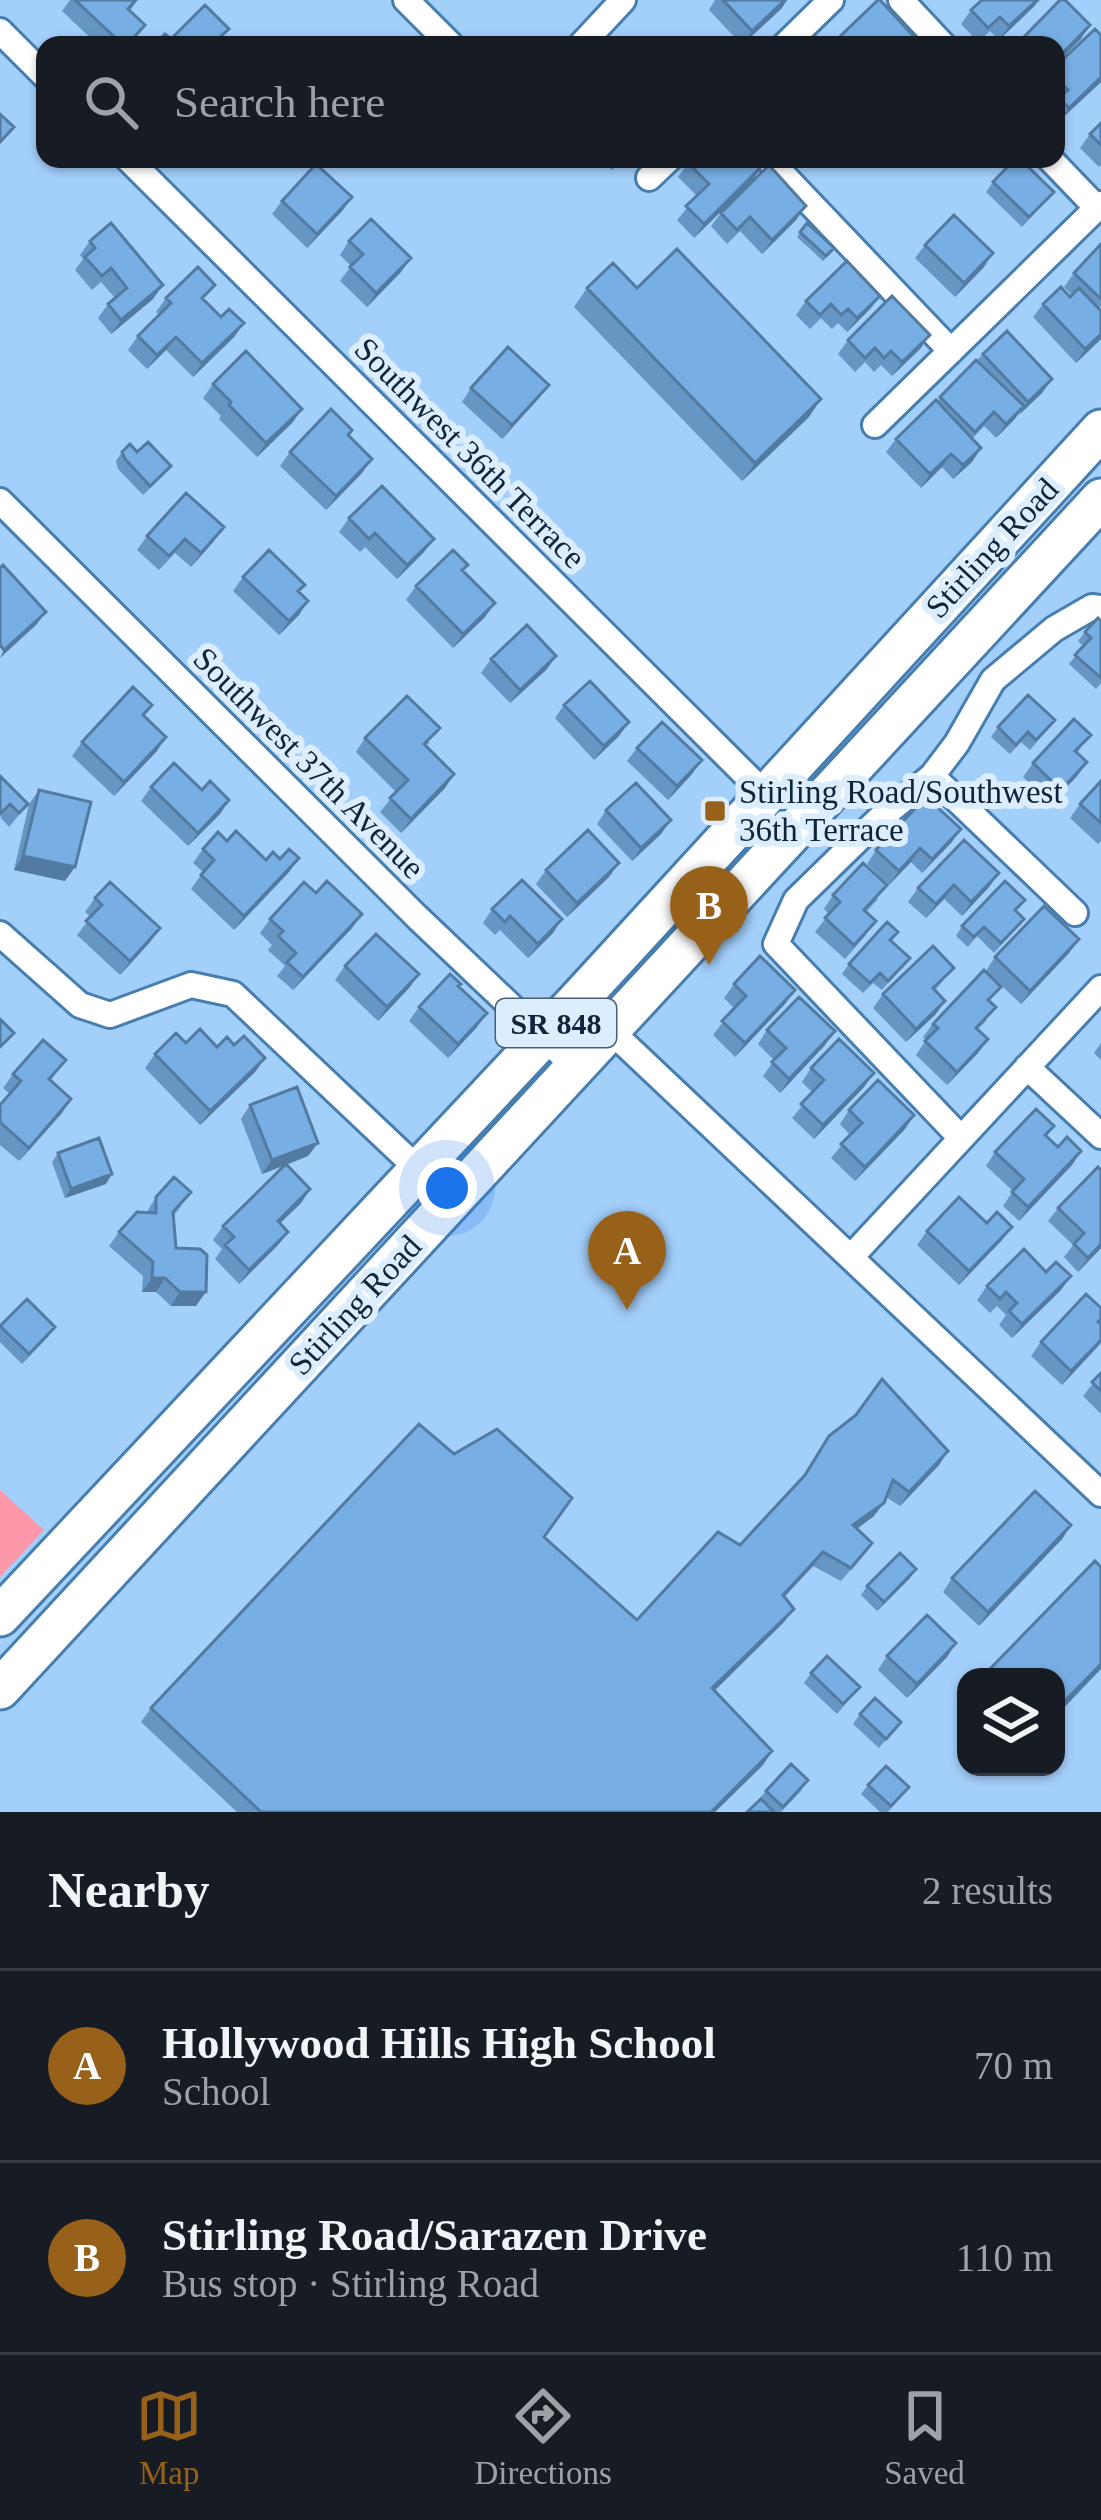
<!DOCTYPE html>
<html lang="en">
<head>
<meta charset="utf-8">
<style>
	body { margin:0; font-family:Georgia,serif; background:#242831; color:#f1f3f6 }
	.controls { position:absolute; right:36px; bottom:36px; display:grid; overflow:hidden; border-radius:24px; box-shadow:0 3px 9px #0004 }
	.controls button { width:108px; height:108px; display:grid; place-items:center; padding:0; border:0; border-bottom:3px solid #363941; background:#171b24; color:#f1f3f6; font:60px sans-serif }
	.you { position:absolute; left:447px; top:1188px; width:42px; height:42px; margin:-30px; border:9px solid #fff; border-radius:50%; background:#1a73e8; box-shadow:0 0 0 18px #1a73e833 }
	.badge { display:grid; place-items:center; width:78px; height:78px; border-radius:50%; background:#976119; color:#fff; font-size:39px; font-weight:700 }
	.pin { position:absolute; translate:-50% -99px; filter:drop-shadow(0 3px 6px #0008) }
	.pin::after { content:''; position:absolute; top:63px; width:42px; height:36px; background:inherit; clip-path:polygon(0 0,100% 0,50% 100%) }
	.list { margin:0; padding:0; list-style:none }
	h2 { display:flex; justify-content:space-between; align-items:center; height:156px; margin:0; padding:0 48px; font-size:51px }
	h2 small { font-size:39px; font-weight:400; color:#9ea1a6 }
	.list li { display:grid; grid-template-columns:78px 1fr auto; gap:36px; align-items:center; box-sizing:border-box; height:192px; padding:0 48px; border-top:3px solid #363941 }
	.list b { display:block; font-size:45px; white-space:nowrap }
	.list p { margin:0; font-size:39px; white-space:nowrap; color:#9ea1a6 }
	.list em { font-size:39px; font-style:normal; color:#9ea1a6 }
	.icon { flex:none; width:66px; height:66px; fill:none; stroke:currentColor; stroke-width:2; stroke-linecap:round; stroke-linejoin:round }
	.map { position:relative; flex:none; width:1101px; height:1812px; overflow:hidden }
	.search { position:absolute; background:#171b24; box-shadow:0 3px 9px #0004; left:36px; right:36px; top:36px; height:132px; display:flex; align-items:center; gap:30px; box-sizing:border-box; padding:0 42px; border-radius:24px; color:#9ea1a6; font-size:45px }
	.sheet { height:540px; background:#171b24 }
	nav { display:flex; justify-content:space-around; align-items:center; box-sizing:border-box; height:168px; border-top:3px solid #363941; background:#171b24; font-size:33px; color:#9ea1a6 }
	nav a { display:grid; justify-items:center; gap:6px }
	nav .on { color:#976119 }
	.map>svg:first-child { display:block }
	.green { fill:#fd97aa }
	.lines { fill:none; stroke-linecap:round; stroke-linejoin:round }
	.street-casing { stroke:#477eb0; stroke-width:30 }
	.primary-casing { stroke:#477eb0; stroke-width:45 }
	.street { stroke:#fff; stroke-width:24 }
	.primary { stroke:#fff; stroke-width:39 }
	.wall { fill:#6696c4 }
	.shaded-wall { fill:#537aa0 }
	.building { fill:#77afe4; stroke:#537aa0; stroke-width:3 }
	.poi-dot { fill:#976119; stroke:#dcedfe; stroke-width:4.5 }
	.labels { text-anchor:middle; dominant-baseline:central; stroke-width:12; stroke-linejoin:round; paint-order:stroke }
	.shield { fill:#dcedfe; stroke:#4b6074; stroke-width:3 }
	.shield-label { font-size:30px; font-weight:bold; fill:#0d2439 }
	.street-label { font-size:33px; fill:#0d2439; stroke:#dcedfe }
	.poi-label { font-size:33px; fill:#0d2439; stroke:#dcedfe; text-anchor:start }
</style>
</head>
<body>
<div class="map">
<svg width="1101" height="1812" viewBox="0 0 1101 1812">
	<rect width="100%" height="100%" fill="#a3cffb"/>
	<path class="green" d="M0 1490 44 1530 0 1577Z"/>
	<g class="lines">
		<g class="street-casing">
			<path id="street" d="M406 0 451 45
				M901 0 943 45
				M0 31 45 76
				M581 45 623 0
				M785 45 831 0
				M128 159 766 795
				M768 159 951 351
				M1050 159 1097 208
				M649 178 669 159
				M875 425 1101 204
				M0 501 417 917 576 1068
				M932 776 1075 913
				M0 934 80 1005 110 1015 191 985 233 994 419 1170
				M578 1000 1101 1494
				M1027 1067 1101 1136
				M959 1136 776 944 796 900 878 820 932 776 957 743 993 680 1054 629 1092 607 1101 608
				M851 1257 1101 988"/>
		</g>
		<g class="primary-casing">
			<path id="primary" d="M0 1616 578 1000 1101 430
				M0 1689 1101 499"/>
		</g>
		<use href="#street" class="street"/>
		<use href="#primary" class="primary"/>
	</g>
	<path class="wall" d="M70 0H137L130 11 145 25 130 45H98L62 11Z
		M715 0H787L781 9 742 45 709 10Z
		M1036 5 999 40 990 31 978 42 961 24 971 10Z
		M1101 35V82L1059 121 1056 118V66Z
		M1101 123V165L1099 167 1080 148 1090 134Z
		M600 159H623L612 170Z
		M688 163 761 167 752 181 694 238 677 220 697 196 678 177Z
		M993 182 1054 192 1022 227 986 192Z
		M352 197 342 211 307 248 272 214 282 201Z
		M721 213 796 220 762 254 740 231 727 244 711 226Z
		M807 223 831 253 823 261 797 237Z
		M90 241 153 299 111 334 98 318 108 304 115 298 101 282 92 290 75 270 83 259 80 255Z
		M349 241 401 272 367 307 340 281 351 266 340 255Z
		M1101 244V306L1098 309 1101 339 1076 363 1033 317 1043 304 1072 295 1064 287 1074 273Z
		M925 245 984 267 955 297 915 258Z
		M587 288 809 417 742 481 574 307Z
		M880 296 870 309 847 332 838 323 832 329 821 318 810 329 796 315 806 301Z
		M166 298 204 300 221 317 244 323 234 337 193 377 166 350 147 369 128 350 138 336 160 315 156 312Z
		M930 335 920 349 892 376 881 365 874 372 865 362 855 372 838 354 848 340Z
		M983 354 1042 393 1017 415 996 438 984 426 972 439 981 448 972 462 953 479 942 467 921 488 886 452 896 439 937 401Z
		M213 384 302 409 292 423 257 457 219 419 221 416 203 398Z
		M471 388 539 398 502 439 462 402Z
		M352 430 348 436 362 473 326 510 280 466 290 452Z
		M122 452 164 475 143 495 118 469 116 461Z
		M349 518 424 552 397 579 365 547 360 552 339 532Z
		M147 536 214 541 191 567 175 553 159 570 137 550Z
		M463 571 485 617 453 648 406 600 416 586Z
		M243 577 305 585 299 592V615L279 635 233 591Z
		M1101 621V683L1096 689 1069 664 1083 646 1078 641 1085 632Z
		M556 656 546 670 510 703 481 673 491 659Z
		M152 705 144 716 157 751 114 796 72 756 82 742Z
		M564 705 619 736 594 760 555 718Z
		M1055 720 1030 750 1021 742 1010 754 991 737 998 727Z
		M365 738 430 742 426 746 454 774 445 788 401 833 380 812 396 792 356 752Z
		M637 748 692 774 668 800 627 761Z
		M1081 748 1077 753 1087 762 1077 776 1051 804 1023 777 1033 763Z
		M0 776 28 804 9 827 1 818Z
		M1101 781V841L1098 844 1070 818 1080 804Z
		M151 787 229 800 220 814 188 846 141 801Z
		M39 790 65 881 14 870 29 804Z
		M606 810 661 834 632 861 597 824Z
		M961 829 951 843 922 873 911 862 889 885 867 864 876 850Z
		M227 841 266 860 299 858 289 872 234 930 191 889 203 872 193 863 203 849Z
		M546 870 609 877 567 917 536 884Z
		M999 873 989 887 962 916 944 899 926 918 908 902 918 888Z
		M316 893 362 914 352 928 293 990 277 976 285 966 268 950 272 945 260 933 270 919Z
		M833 895 878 899 866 912V935L845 959 815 932 829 914 824 909Z
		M95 898 160 928 150 942 120 975 77 935 91 917 85 912Z
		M492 909 553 933 528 958 500 930 495 935 483 923Z
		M1016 911 1024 919 994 953 977 936 968 947 956 936 962 926Z
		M898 932 891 941 910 958 882 990 873 983 863 993 842 974 849 964Z
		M1069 953 1021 1004 986 971 995 957Z
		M345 966 419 974 409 988 378 1021 335 980Z
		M954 968 935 990 945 1001 935 1015 906 1042 873 1008 883 994Z
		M734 984 785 1004 735 1057 713 1035 734 1008 724 998Z
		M459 986 477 1027 448 1058 409 1021 419 1007Z
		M990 1002 986 1021 978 1029V1053L947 1085 916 1055 926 1040 923 1037 933 1024Z
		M767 1030 825 1045 780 1093 763 1076 774 1060 758 1044Z
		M186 1043 217 1047 234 1045 265 1058 255 1072 200 1125 145 1068 155 1054Z
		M1101 1043V1060L1094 1053Z
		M66 1060 50 1081 62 1113 19 1161 0 1145V1105L10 1094 3 1088 13 1074Z
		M811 1068 864 1087 814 1139 792 1118 813 1093 802 1082Z
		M250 1105 318 1143 308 1156 286 1165 310 1189 301 1203 280 1223 288 1232 278 1245 239 1284 215 1259 222 1249 213 1240 223 1226 283 1166 262 1174 241 1119Z
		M849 1110 914 1115 905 1129 855 1181 831 1158 850 1135 840 1124Z
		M1054 1126 1047 1136 1058 1147 1081 1151 1072 1165 1019 1221 1003 1206 1013 1191 986 1166 995 1152Z
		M58 1153 106 1184 65 1198 52 1162Z
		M1101 1170V1248L1078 1272 1064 1257 1073 1245 1048 1221 1058 1208Z
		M156 1197 181 1206 174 1215 176 1248 196 1306H171L156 1292H142L143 1276 109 1246 119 1232 147 1212Z
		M927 1231 1002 1240 959 1285 917 1245Z
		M987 1286 1061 1290 1012 1338 999 1325 1006 1315 997 1306 990 1313 977 1300Z
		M1101 1308V1343L1062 1385 1031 1356 1041 1342Z
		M0 1326 49 1336 22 1364 0 1342Z
		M1101 1373V1414L1083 1396Z
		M829 1436 948 1451 939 1465 900 1506 886 1497 874 1516 857 1529 862 1557 841 1581 813 1566 784 1597V1622L714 1691 763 1765 715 1812H237L141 1722 151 1708 544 1538 637 1620 740 1545 802 1479Z
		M1071 1525 1062 1539 979 1626 943 1592 952 1578Z
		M916 1569 909 1579 877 1611 861 1595 867 1586Z
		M956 1643 947 1657 907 1698 878 1670 887 1656Z
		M811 1673 860 1687 837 1714 804 1683Z
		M860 1714 901 1722 879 1748 853 1724Z
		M868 1785 909 1787 888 1812H880L861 1794Z
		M802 1790 781 1812H747L766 1791Z"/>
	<path class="shaded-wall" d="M785 0H787L781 9 742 45 752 31Z
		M1037 0H1040L999 40 1009 26Z
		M1090 25 1081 39 1056 64V60Z
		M1101 77V82L1059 121 1069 108Z
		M761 167 752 181 694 238 704 224Z
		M352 197 342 211 307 248 317 234Z
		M806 206 796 220 762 254 772 240Z
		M993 253 984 267 955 297 964 283Z
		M411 258 401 272 367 307 376 293Z
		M163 285 153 299 111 334 121 320Z
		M880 296 870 309 847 332 857 318Z
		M244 323 234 337 193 377 202 363Z
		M1101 334V339L1076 363 1085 349Z
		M930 335 920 349 892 376 902 362Z
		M176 337 166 350 147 369 157 355Z
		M1052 379 1042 393 1018 416 1028 402Z
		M549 385 539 398 502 439 512 425Z
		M821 399 809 417 742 481 755 463Z
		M1024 406 1014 420 996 438 1006 424Z
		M302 409 292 423 257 457 266 443Z
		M981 448 972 462 953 479 963 465Z
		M951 454 942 467 921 488 930 474Z
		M372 459 362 473 326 510 336 496Z
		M224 527 214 541 191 567 201 553Z
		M434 539 424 552 397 579 407 565Z
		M308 601 299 615 279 635 289 621Z
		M495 603 485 617 453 648 463 634Z
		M46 612 36 625 0 658 4 650Z
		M556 656 546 670 510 703 520 690Z
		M629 722 619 736 594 760 604 746Z
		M166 737 157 751 114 796 124 782Z
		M702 760 692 774 668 800 677 786Z
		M1087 762 1077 776 1051 804 1061 790Z
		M454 774 445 788 401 833 411 819Z
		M229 800 220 814 188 846 198 833Z
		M671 820 661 834 632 861 641 848Z
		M961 829 951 843 922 873 932 859Z
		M920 848 911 862 889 885 899 871Z
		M23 856 75 867 65 881 14 870Z
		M299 858 289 872 234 930 244 916Z
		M619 863 609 877 567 917 577 903Z
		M999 873 989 887 962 916 971 902Z
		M954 885 944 899 926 918 936 904Z
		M362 914 352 928 293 990 303 977Z
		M562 919 553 933 528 958 538 944Z
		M160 928 150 942 120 975 130 961Z
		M1079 939 1069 953 1021 1004 1030 991Z
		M419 974 409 988 378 1021 387 1007Z
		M795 990 785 1004 735 1057 745 1043Z
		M945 1001 935 1015 906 1042 916 1029Z
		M487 1013 477 1027 448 1058 458 1044Z
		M835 1031 825 1045 780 1093 789 1079Z
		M988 1039 978 1053 947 1085 957 1072Z
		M265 1058 255 1072 200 1125 210 1111Z
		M874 1073 864 1087 814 1139 823 1125Z
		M71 1099 62 1113 19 1161 29 1148Z
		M914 1115 905 1129 855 1181 865 1167Z
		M318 1143 308 1156 262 1174 272 1160Z
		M1081 1151 1072 1165 1019 1221 1028 1207Z
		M112 1174 106 1184 65 1198 71 1189Z
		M310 1189 301 1203 268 1235 278 1221Z
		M1012 1227 1002 1240 959 1285 969 1271Z
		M288 1232 278 1245 239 1284 249 1270Z
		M1101 1244V1248L1078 1272 1088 1258Z
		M1071 1276 1061 1290 1012 1338 1022 1324Z
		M152 1278H165L156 1292H142Z
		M180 1292H206L196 1306H171Z
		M1101 1340 1099 1345 1062 1385 1071 1371Z
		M948 1451 939 1465 900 1506 909 1492Z
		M884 1503 874 1516 843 1539 853 1525Z
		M1071 1525 1062 1539 979 1626 988 1612Z
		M823 1552 813 1566 773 1609 783 1595Z
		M916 1569 909 1579 877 1611 884 1602Z
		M794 1609 784 1622 703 1702 712 1688Z
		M956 1643 947 1657 907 1698 917 1684Z
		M1101 1664V1669L1056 1716V1710Z
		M772 1751 763 1765 715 1812H711Z"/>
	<path class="building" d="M75 0H136L128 9 145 25 127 45H123Z
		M723 0H785L752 31Z
		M878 0H880L917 40 912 45H831Z
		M982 0H1037L1009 26 1000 17 988 28 971 10Z
		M1060 0H1065L1090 25 1056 60V45H1027L1021 40Z
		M205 5 229 29 220 37 227 45H154L165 34 171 39Z
		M1095 29 1101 35V77L1069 108 1059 98 1068 90 1056 78V66Z
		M0 114 14 127 0 142Z
		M1101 123V145L1090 134Z
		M692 159H752L761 167 704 224 686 206 709 184 688 163Z
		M1015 159H1020L1054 192 1029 217 993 182Z
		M316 164 352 197 317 234 282 201Z
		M769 165 806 206 772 240 750 217 737 230 721 213Z
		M954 215 993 253 964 283 925 245Z
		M371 219 411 258 376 293 350 267 363 254 349 241Z
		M111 223 163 285 121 320 108 304 127 288 111 268 102 276 85 257 95 248 90 241Z
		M807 223 834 248 826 256 800 232Z
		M1101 244V299L1074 273Z
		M677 249 821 399 755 463 587 288 613 263 637 288Z
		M847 261 880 296 857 318 848 309 841 315 831 304 820 315 806 301Z
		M198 267 215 285 202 298 221 317 229 309 244 323 202 363 176 337 157 355 138 336 171 303 166 298Z
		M1061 287 1070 297 1079 288 1101 311V334L1085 349 1043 304Z
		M892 296 930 335 902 362 891 351 884 358 875 348 865 358 848 340Z
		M1007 331 1052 379 1028 402 983 354Z
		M508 347 549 385 512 425 471 388Z
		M246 351 302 409 266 443 229 405 231 402 213 384Z
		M976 360 1024 406 1006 424 994 412 975 432 940 397Z
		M936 400 981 448 963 465 951 454 930 474 896 439Z
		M331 409 352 430 348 435 372 459 336 496 290 452Z
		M148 442 171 466 150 486 125 459 122 452 130 444 137 452Z
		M382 486 434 539 407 565 375 533 369 539 349 518Z
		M186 493 224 527 201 553 185 539 169 556 147 536Z
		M269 550 305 585 298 591 308 601 289 621 243 577Z
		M453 550 468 565 462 570 495 603 463 634 416 586Z
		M3 565 46 612 4 650 0 645V568Z
		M1098 618 1101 621V678L1075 655 1091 638 1085 632Z
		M527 625 556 656 520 690 491 659Z
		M590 681 629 722 604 746 564 705Z
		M133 687 152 705 143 715 166 737 124 782 82 742Z
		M1028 695 1055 720 1036 740 1028 732 1016 745 998 727Z
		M407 696 440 728 424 744 454 774 411 819 390 798 408 780 365 738Z
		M1074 719 1091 735 1075 751 1087 762 1061 790 1033 763Z
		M662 722 702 760 677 786 637 748Z
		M174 763 202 790 210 781 229 800 198 833 151 787Z
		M0 776 28 804 19 813 10 804 0 814Z
		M1101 781V823L1080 804Z
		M636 783 671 820 641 848 606 810Z
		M39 790 91 802 75 867 23 856Z
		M926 797 961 829 932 859 920 848 899 871 876 850Z
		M588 830 619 863 577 903 546 870Z
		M236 831 266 860 273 852 280 859 289 849 299 858 244 916 201 875 214 860 203 849 218 832 227 841Z
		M964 840 999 873 971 902 954 885 936 904 918 888Z
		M863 863 887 885 864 910 876 921 854 945 825 918 840 902 833 895Z
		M522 880 562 919 538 944 510 916 505 922 492 909Z
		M327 881 362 914 303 977 287 962 296 953 278 936 283 931 270 919 304 882 316 893Z
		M1005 881 1025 900 1015 910 1024 919 1001 943 984 927 974 937 962 926Z
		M110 882 160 928 130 961 86 921 102 905 95 898Z
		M1044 906 1079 939 1030 991 995 957Z
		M887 922 898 932 890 940 910 958 888 981 880 973 870 983 849 964Z
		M376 934 419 974 387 1007 345 966Z
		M933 946 954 968 933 988 945 1001 916 1029 883 994Z
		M760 956 795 990 745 1043 722 1021 746 996 734 984Z
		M984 970 1001 987 988 1000 996 1007 976 1028 988 1039 957 1072 925 1041 938 1028 933 1024Z
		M450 974 461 984 458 986 487 1013 458 1044 419 1007Z
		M799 997 835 1031 789 1079 772 1062 786 1048 767 1030Z
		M0 1019 14 1033 0 1047Z
		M200 1029 217 1047 227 1037 234 1045 244 1036 265 1058 210 1111 155 1054 176 1033 186 1043Z
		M839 1039 874 1073 823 1125 801 1104 824 1080 811 1068Z
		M43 1040 66 1060 49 1079 71 1099 29 1148 0 1122V1105L21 1081 13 1074Z
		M878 1080 914 1115 865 1167 841 1144 862 1123 849 1110Z
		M297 1087 318 1143 272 1160 250 1105Z
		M1036 1109 1054 1126 1045 1135 1058 1147 1067 1137 1081 1151 1028 1207 1012 1192 1024 1179 995 1152Z
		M99 1138 112 1174 71 1189 58 1153Z
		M286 1164 310 1189 278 1221 288 1232 249 1270 225 1245 234 1237 223 1226Z
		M1098 1167 1101 1170V1244L1088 1258 1074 1244 1084 1233 1058 1208Z
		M174 1177 191 1192 173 1212 176 1248 200 1249 207 1255 206 1292H180L165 1278H152L153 1262 119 1232 137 1212 156 1213V1197Z
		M959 1197 987 1223 997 1212 1012 1227 969 1271 927 1231Z
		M1024 1249 1046 1272 1056 1262 1071 1276 1022 1324 1009 1311 1017 1303 1006 1292 1000 1299 987 1286Z
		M1086 1294 1101 1308V1319L1098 1322 1101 1324V1340L1071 1371 1041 1342Z
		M27 1299 55 1327 29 1354 0 1326Z
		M1101 1373V1391L1092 1382Z
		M882 1379 948 1451 909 1492 893 1480 884 1503 853 1525 872 1543 851 1568 823 1552 783 1595 794 1609 712 1688 772 1751 711 1812H261L151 1708 419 1424 454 1454 497 1429 572 1498 544 1537 637 1620 718 1532 740 1545 805 1475 829 1436 856 1415Z
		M1035 1491 1071 1525 988 1612 952 1578Z
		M900 1553 916 1569 884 1602 867 1586Z
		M1095 1561 1101 1567V1664L1056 1710V1677H990L986 1673Z
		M927 1615 956 1643 917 1684 887 1656Z
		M827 1656 860 1687 843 1704 811 1673Z
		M875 1698 901 1722 886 1739 860 1714Z
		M791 1764 808 1780 783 1807 766 1791Z
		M886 1766 909 1787 891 1806 868 1785Z
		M761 1799 774 1812H747Z"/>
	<rect class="poi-dot" x="703" y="799" width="24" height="24" rx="6"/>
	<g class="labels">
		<rect class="shield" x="496" y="999" width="120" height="48" rx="9"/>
		<g class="shield-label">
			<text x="556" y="1023">SR 848</text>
		</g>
		<g class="street-label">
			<text transform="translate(470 453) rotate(45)">Southwest 36th Terrace</text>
			<text transform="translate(992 548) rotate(-47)">Stirling Road</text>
			<text transform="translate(309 763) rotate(45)">Southwest 37th Avenue</text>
			<text transform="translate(355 1305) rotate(-47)">Stirling Road</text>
		</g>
		<g class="poi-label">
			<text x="739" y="792">Stirling Road/Southwest<tspan x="739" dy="38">36th Terrace</tspan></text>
		</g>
	</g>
</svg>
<div class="controls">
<button><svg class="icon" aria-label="layers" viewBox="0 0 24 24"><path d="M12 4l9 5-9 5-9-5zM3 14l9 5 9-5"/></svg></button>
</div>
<div class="you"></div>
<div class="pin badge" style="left:627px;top:1310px">A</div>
<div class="pin badge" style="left:709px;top:965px">B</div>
<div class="search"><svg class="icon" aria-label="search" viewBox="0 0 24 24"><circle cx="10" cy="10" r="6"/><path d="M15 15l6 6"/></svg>Search here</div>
</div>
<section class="sheet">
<h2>Nearby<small>2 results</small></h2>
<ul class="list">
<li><span class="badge">A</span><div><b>Hollywood Hills High School</b><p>School</p></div><em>70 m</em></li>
<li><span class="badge">B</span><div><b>Stirling Road/Sarazen Drive</b><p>Bus stop · Stirling Road</p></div><em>110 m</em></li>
</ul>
</section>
<nav>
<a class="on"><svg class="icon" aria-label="map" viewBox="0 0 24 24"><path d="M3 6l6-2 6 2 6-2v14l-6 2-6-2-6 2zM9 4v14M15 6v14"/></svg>Map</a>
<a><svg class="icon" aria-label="directions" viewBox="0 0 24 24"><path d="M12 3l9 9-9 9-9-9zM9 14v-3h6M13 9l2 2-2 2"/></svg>Directions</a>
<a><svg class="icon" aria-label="saved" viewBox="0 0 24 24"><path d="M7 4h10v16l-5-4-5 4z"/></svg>Saved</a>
</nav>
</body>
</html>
